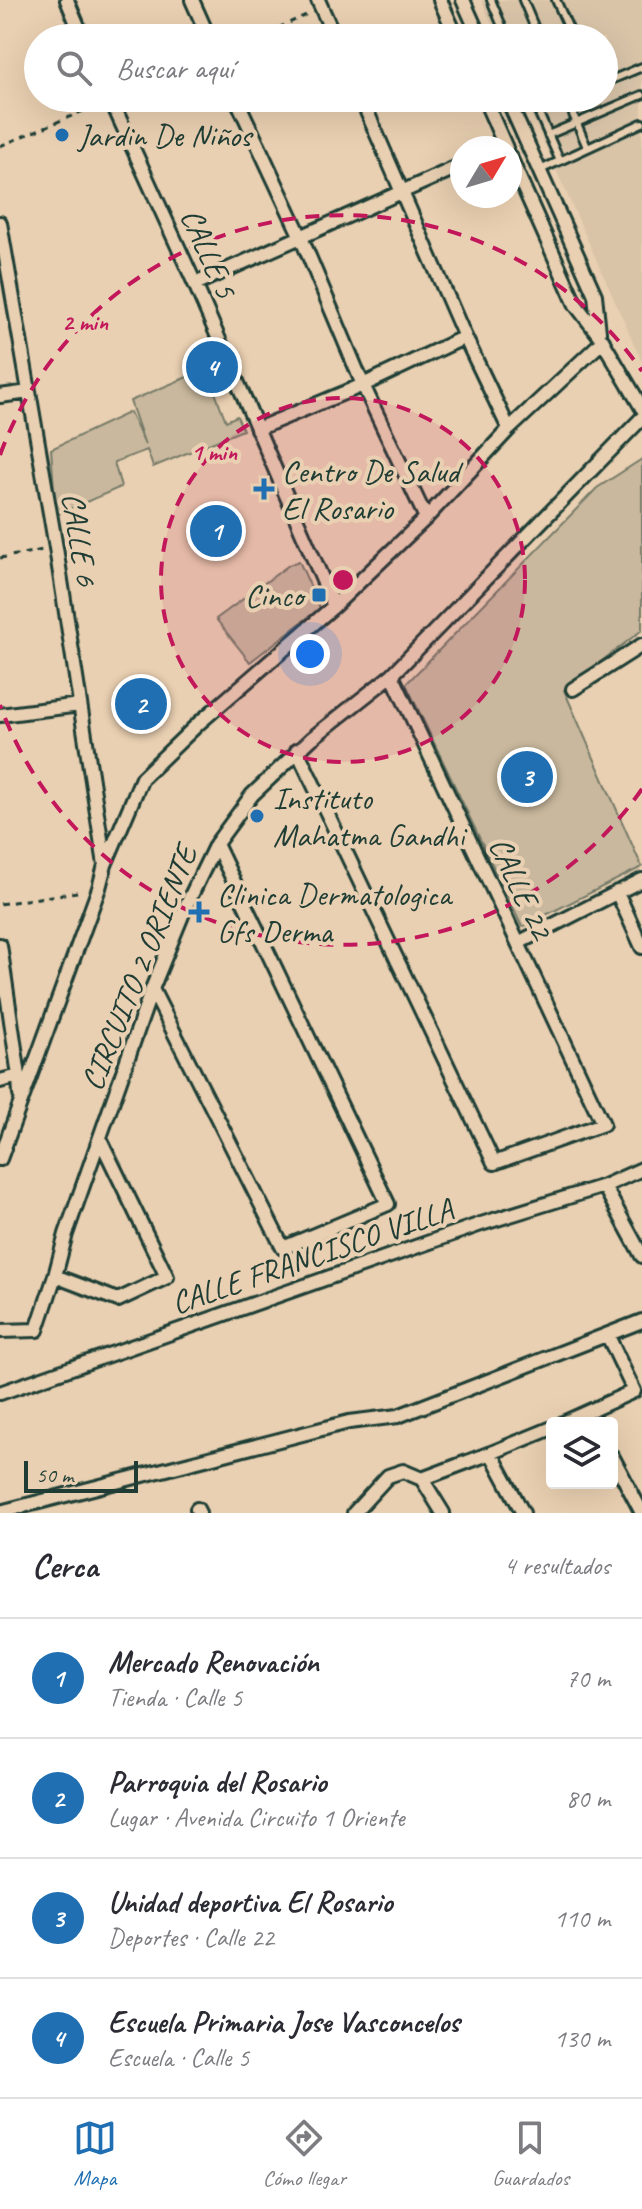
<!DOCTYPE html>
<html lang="es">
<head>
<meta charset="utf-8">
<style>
	body { margin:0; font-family:Caveat,sans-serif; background:#f7f7f7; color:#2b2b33 }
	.controls { position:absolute; right:24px; bottom:24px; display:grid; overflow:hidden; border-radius:8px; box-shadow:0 8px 32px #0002 }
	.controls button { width:72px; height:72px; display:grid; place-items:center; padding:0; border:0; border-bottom:2px solid #e1e1e2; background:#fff; color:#2b2b33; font:40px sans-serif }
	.compass { position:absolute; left:450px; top:136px; width:72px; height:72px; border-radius:50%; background:#fff; box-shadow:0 8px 32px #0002; rotate:52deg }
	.scale { position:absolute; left:24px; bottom:20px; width:114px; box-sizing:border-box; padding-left:8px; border:4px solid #1f3d34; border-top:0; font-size:22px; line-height:28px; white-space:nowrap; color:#1f3d34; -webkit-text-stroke:6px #ead0b2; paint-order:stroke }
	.you { position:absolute; left:310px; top:654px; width:28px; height:28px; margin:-20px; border:6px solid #fff; border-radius:50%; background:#1a73e8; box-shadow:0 0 0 12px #1a73e833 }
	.badge { display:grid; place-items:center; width:52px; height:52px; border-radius:50%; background:#1f6fb2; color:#fff; font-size:26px; font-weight:700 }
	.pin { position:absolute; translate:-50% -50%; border:4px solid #fff; box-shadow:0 2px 8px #0006 }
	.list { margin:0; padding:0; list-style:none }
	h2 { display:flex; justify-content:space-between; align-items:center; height:104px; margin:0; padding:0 32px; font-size:34px }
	h2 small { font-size:26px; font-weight:400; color:#7c7c81 }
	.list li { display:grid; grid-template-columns:52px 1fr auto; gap:24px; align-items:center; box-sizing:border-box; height:120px; padding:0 32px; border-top:2px solid #e1e1e2 }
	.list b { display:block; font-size:30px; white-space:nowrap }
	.list p { margin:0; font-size:26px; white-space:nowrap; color:#7c7c81 }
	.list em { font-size:26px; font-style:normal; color:#7c7c81 }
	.icon { flex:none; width:44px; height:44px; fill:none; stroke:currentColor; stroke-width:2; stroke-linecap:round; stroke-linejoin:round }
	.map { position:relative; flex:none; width:642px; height:1513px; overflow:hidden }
	.search { position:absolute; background:#fff; box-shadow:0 8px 32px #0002; left:24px; right:24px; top:24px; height:88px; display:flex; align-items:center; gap:20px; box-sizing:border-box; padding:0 28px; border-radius:44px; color:#7c7c81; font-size:30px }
	.sheet { height:584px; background:#fff }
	nav { display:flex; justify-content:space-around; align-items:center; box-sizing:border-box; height:112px; border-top:2px solid #e1e1e2; background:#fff; font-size:22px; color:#7c7c81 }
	nav a { display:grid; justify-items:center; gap:4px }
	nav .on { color:#1f6fb2 }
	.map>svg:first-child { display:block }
	.built { fill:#d9c4a8 }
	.green { fill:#c9b89d; stroke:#747a68; stroke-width:2 }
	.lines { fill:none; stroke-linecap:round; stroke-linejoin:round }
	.lane-casing { stroke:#1f3d34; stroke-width:12 }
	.street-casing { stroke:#1f3d34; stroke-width:18 }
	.path { stroke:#1f3d34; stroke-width:3; stroke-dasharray:6 6; stroke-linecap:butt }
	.lane { stroke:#ead0b2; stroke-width:6 }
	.street { stroke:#ead0b2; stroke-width:12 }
	.ring { fill:none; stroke:#c2185b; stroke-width:4; stroke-dasharray:14 10 }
	.poi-dot { fill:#1f6fb2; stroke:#ead0b2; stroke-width:3 }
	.labels { text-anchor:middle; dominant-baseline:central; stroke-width:8; stroke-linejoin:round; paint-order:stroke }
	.poi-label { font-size:32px; fill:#1f3d34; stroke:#ead0b2; text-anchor:start }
	.street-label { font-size:32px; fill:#1f3d34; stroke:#ead0b2 }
	.centre { fill:#c2185b; stroke:#ead0b2; stroke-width:4 }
	.ring-label { font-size:24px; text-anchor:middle; font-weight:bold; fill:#c2185b; stroke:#ead0b2; stroke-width:8; stroke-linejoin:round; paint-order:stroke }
</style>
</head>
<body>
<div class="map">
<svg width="642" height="1513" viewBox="0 0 642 1513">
	<rect width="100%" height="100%" fill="#ead0b2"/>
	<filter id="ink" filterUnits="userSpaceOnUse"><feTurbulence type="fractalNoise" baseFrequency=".0125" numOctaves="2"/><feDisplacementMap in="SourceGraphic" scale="16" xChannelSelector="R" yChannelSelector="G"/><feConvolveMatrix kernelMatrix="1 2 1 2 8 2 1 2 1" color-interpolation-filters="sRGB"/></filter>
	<g filter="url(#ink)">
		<path class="built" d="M481 0H642V362L524 98H604V38H498Z"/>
		<path class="green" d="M206 369 226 421 237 416 243 430 153 467 147 450 114 462 121 487 56 515 51 449 130 412 145 445 130 401Z
			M642 459V630L564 690 642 867 522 927 406 684 597 488Z
			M299 561 320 608 250 662 216 619 289 565Z"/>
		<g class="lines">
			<g class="lane-casing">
				<path id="lane" d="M491 0 507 38
					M523 0 539 38
					M556 0 573 38
					M604 83 642 67
					M532 98 560 161
					M566 98 587 147
					M548 135 642 95
					M540 170 642 123"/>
			</g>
			<g class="street-casing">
				<path id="street" d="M67 0 83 38
					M192 0 209 38
					M318 0 335 38
					M440 0 457 38
					M463 0 480 38
					M110 98 195 284 334 606
					M236 98 300 235 363 385 426 518
					M361 98 465 337 509 429
					M484 98 506 148
					M507 98 595 295 599 332
					M510 157 576 305 599 335 642 408
					M0 223 56 548 105 865
					M195 284 462 165
					M0 396 29 392
					M257 429 363 385 465 337
					M573 689 642 645
					M0 715 80 705
					M297 750 494 1163 603 1124 392 675
					M617 892 642 947
					M518 943 642 880
					M0 945 19 1076 20 1095
					M152 989 283 1248 388 1204 216 844
					M0 1081 19 1076
					M0 1159 99 888 105 865 142 778 199 723 334 606 426 518 509 429 603 341
					M604 1186 642 1256
					M55 1276 118 1300 167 1277 100 1139
					M0 1331 37 1330 55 1276 66 1234 152 989 185 908 216 844 252 795 311 739 392 675 642 418
					M0 1393 481 1224 604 1186 642 1169
					M563 1423 634 1391 608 1336
					M491 1453 523 1513
					M612 1456 642 1513
					M422 1479 491 1453 552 1428
					M422 1479 443 1513
					M197 1509 199 1513
					M0 1512 349 1422 398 1416 642 1321
					M354 1513 388 1476 403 1471 422 1479"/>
			</g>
			<path class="path" d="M257 38 308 14
				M0 146 100 104
				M0 558 43 550
				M0 904 83 891"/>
			<use href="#lane" class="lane"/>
			<use href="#street" class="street"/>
		</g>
	</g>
	<circle cx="343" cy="580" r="182" fill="#c2185b" fill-opacity=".12"/>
	<g class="ring">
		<circle cx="343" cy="580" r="182"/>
		<path d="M642 789A365 365 0 0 1 0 705M0 455A365 365 0 0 1 642 371"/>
	</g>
	<g class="poi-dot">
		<circle cx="62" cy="135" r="8"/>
		<path d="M260 477h8v8h8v8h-8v8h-8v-8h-8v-8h8z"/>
		<rect x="311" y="587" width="16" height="16" rx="4"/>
		<circle cx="257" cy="816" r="8"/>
		<path d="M195 900h8v8h8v8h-8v8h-8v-8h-8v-8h8z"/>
	</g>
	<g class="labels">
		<g class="poi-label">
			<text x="78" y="135">Jardin De Niños</text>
			<text x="282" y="471">Centro De Salud<tspan x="282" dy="37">El Rosario</tspan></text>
			<text x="303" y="595" text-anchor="end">Cinco</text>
			<text x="273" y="798">Instituto<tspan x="273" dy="37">Mahatma Gandhi</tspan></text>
			<text x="217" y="894">Clinica Dermatologica<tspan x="217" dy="37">Gfs Derma</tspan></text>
		</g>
		<g class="street-label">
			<text transform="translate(209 253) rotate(66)">CALLE 5</text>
			<text transform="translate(80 539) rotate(81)">CALLE 6</text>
			<text transform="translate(521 888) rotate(65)">CALLE 22</text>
			<text transform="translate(139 968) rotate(-68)">CIRCUITO 2 ORIENTE</text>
			<text transform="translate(312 1256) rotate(-19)">CALLE FRANCISCO VILLA</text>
		</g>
	</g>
	<circle cx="343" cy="580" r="12" class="centre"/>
	<g class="ring-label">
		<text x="85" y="330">2 min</text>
		<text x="214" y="460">1 min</text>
	</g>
</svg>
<div class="controls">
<button><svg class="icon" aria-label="layers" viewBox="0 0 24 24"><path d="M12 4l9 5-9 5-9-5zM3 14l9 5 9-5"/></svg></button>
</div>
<svg class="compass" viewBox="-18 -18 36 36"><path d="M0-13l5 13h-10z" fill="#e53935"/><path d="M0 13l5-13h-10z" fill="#7c7c81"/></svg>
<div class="scale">50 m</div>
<div class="you"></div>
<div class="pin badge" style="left:216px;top:531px">1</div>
<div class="pin badge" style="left:141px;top:704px">2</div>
<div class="pin badge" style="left:527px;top:777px">3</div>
<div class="pin badge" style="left:212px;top:367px">4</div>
<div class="search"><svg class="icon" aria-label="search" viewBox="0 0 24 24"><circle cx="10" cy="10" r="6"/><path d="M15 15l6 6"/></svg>Buscar aquí</div>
</div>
<section class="sheet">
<h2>Cerca<small>4 resultados</small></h2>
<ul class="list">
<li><span class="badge">1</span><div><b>Mercado Renovación</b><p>Tienda · Calle 5</p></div><em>70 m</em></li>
<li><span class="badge">2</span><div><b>Parroquia del Rosario</b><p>Lugar · Avenida Circuito 1 Oriente</p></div><em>80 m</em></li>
<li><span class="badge">3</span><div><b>Unidad deportiva El Rosario</b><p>Deportes · Calle 22</p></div><em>110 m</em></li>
<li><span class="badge">4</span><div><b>Escuela Primaria Jose Vasconcelos</b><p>Escuela · Calle 5</p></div><em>130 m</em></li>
</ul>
</section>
<nav>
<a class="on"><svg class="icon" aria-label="map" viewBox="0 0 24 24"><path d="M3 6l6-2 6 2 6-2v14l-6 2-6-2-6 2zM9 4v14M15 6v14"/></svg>Mapa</a>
<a><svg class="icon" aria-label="directions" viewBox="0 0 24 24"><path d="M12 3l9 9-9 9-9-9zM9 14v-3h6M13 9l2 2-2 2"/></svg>Cómo llegar</a>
<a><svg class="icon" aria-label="saved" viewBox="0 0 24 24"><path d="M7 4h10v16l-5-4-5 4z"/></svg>Guardados</a>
</nav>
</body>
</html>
